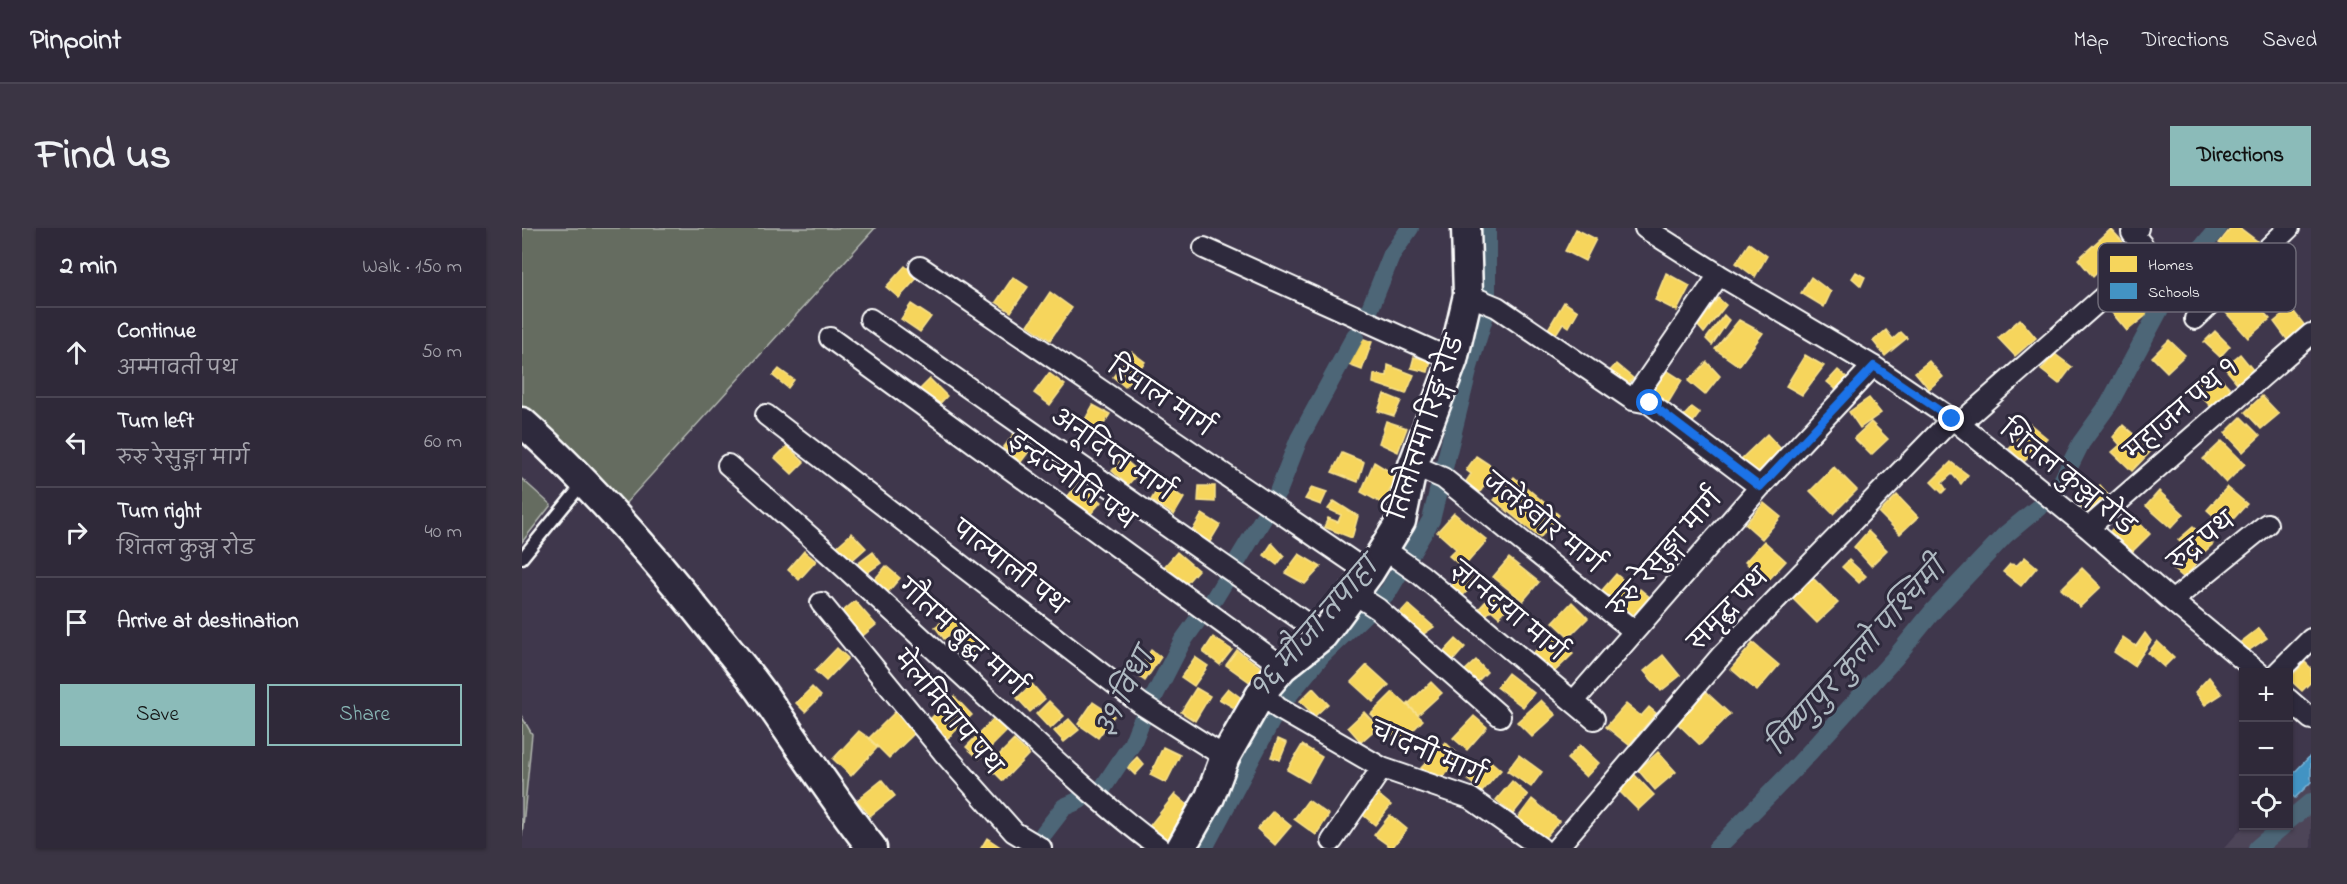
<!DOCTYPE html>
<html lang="en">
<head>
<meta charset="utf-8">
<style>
	body { margin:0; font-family:"Indie Flower","Playpen Sans Deva",sans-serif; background:#3b3544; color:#f1f3f6 }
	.controls { position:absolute; right:18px; bottom:18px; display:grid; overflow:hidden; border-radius:0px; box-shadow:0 2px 4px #0004 }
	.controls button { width:54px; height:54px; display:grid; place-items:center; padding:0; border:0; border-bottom:2px solid #4a4553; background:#2f2939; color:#f1f3f6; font:30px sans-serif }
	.stop { position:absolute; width:18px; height:18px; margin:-14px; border:4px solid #1a73e8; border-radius:50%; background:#fff }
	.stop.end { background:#1a73e8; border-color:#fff; box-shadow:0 2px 6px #0008 }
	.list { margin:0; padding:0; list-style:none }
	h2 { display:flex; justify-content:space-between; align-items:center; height:78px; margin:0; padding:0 24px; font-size:26px }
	h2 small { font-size:20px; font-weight:400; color:#a7a6ae }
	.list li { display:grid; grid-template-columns:39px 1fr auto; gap:18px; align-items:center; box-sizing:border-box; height:90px; padding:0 24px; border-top:2px solid #4a4553 }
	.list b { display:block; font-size:22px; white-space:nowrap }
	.list p { margin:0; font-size:20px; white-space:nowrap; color:#a7a6ae }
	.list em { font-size:20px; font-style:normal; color:#a7a6ae }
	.actions { display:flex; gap:12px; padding:18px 24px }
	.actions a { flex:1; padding:14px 0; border:2px solid #8bbbb9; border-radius:0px; text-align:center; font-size:21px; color:#8bbbb9 }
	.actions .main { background:#8bbbb9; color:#111 }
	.icon { flex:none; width:33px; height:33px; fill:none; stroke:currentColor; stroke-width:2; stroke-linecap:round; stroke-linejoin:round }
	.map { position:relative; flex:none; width:1789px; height:620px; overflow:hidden; border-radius:0px }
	header { display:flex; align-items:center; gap:36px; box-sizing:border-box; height:84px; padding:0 30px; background:#2f2939; border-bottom:2px solid #4a4553 }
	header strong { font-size:28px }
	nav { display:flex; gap:33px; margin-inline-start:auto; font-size:21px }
	.intro { display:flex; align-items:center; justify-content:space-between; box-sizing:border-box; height:144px; padding:0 36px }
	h1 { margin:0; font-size:42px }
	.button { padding:15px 27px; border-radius:0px; background:#8bbbb9; color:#111; font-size:21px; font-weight:700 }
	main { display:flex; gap:36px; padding:0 36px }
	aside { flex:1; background:#2f2939; border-radius:0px; box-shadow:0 2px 4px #0004 }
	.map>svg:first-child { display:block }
	.built { fill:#4e4459 }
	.green { fill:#656c60; stroke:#b2b6b0; stroke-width:1.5 }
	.homes { fill:#f6d55c; stroke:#f9e28d; stroke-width:1.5 }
	.schools { fill:#4393c3; stroke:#7bb3d5; stroke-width:1.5 }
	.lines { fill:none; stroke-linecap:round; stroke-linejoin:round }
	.canal { stroke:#4d6677; stroke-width:18 }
	.lane-casing { stroke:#fff; stroke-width:15 }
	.street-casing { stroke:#fff; stroke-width:24 }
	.secondary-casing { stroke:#fff; stroke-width:33 }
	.lane { stroke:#2f2a3d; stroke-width:10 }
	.street { stroke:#2f2a3d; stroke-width:20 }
	.secondary { stroke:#2f2a3d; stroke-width:28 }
	.route { stroke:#1a73e8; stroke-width:8 }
	.labels { text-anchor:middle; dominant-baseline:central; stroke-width:6; stroke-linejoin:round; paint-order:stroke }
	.street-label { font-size:24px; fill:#fff; stroke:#2f2a3d }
	.water-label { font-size:26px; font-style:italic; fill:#afbac2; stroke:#2f2a3d }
	.key { fill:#2f2a3d; stroke:#6d6a77; stroke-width:1.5 }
	.key-label { font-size:16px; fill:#fff }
</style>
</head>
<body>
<header>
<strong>Pinpoint</strong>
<nav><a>Map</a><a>Directions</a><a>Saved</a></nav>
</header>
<div class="intro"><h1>Find us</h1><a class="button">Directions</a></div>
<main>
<aside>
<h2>2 min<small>Walk · 150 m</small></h2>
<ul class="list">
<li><svg class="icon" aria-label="ahead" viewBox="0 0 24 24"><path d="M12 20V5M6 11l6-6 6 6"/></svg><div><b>Continue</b><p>अम्मावती पथ</p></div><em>50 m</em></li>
<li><svg class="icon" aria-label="left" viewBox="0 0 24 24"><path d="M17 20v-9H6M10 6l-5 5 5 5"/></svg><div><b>Turn left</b><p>रुरु रेसुङ्गा मार्ग</p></div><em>60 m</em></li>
<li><svg class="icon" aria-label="right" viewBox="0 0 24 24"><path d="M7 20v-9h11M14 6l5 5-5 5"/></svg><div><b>Turn right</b><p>शितल कुञ्ज रोड</p></div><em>40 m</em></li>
<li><svg class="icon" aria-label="arrive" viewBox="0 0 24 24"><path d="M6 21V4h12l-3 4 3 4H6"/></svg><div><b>Arrive at destination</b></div></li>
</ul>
<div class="actions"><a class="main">Save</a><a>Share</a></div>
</aside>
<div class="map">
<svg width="1789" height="620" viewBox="0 0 1789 620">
	<rect width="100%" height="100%" fill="#3f374c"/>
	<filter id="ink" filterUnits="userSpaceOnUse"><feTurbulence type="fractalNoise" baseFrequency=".0167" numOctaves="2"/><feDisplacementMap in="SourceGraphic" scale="12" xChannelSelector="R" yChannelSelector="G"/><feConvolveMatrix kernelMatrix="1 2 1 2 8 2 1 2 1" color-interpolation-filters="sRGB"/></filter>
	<g filter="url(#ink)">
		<path class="built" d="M1789 527V620H1702L1722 598H1766L1767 551Z"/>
		<path class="green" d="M0 0H353L93 287 0 194Z
			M0 251 29 277 0 314Z
			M0 489 10 506 0 608Z"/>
		<path class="homes" d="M1709 0H1718L1735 13 1720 32 1697 15Z
			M1054 1 1074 11 1063 33 1043 23Z
			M1589 1 1601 14 1592 28 1579 35 1586 42 1578 49 1577 43 1571 49 1556 31Z
			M1227 15 1245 28 1233 49 1214 35Z
			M383 38 396 49 377 70 364 59Z
			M1334 44 1343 49 1339 58 1330 50Z
			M1144 45 1168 58 1155 83 1133 72Z
			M491 49 506 59 489 84 474 74Z
			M1289 49 1309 64 1302 79 1279 65Z
			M1720 60 1748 91 1726 110 1699 79Z
			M1607 63 1626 86 1605 103 1586 80Z
			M528 64 550 80 528 112 506 97Z
			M1196 70 1204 77 1182 105 1176 98Z
			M1042 74 1056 83 1047 99 1041 95 1034 106 1026 101Z
			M389 76 409 89 398 104 379 91Z
			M1769 80 1784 99 1766 113 1752 94Z
			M1202 87 1207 92 1190 117 1184 111Z
			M1498 91 1514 110 1493 128 1476 110Z
			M1217 92 1241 105 1217 138 1193 121Z
			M1364 102 1371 111 1379 104 1385 110 1363 128 1351 113Z
			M1693 103 1708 118 1698 129 1682 114Z
			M834 108 850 114 840 142 824 136Z
			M1647 112 1663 127 1645 144 1630 129Z
			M610 124 623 134 603 159 591 149Z
			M1533 126 1550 139 1537 156 1519 142Z
			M1718 126 1731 142 1715 155 1702 139Z
			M1283 127 1302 138 1280 167 1264 158Z
			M892 129 909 133 906 144 889 140Z
			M1407 133 1421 149 1407 161 1393 144Z
			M1185 134 1198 148 1183 167 1166 153Z
			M1094 136 1111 150 1104 159 1086 145Z
			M866 137 892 147 884 166 851 155 852 146 865 148Z
			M1141 140 1160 152 1145 177 1126 166Z
			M1689 140 1709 161 1690 180 1670 159Z
			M257 141 272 152 266 160 251 148Z
			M1316 142 1327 151 1317 164 1305 154Z
			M527 145 543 157 528 177 512 165Z
			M408 151 425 168 412 182 395 164Z
			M862 166 879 173 872 188 856 183Z
			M1740 168 1757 186 1739 201 1723 184Z
			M1347 170 1359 185 1338 200 1327 184Z
			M571 177 588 186 576 206 560 197Z
			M1170 179 1178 185 1169 197 1160 190Z
			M1719 189 1738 208 1721 224 1703 205Z
			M864 193 885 200 876 224 857 215Z
			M1349 194 1366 211 1349 227 1332 210Z
			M1508 196 1525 210 1501 235 1487 220Z
			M1601 197 1630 222 1610 243 1590 224 1598 217 1591 209Z
			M494 203 512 217 499 234 481 220Z
			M1245 206 1261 223 1235 248 1219 231Z
			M1700 213 1723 236 1704 255 1681 231Z
			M265 218 282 234 270 246 253 230Z
			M820 225 842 234 836 254 810 244Z
			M954 228 974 241 956 267 941 258 949 246 944 242Z
			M601 230 617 244 606 257 590 243Z
			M852 234 875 248 861 276 839 264Z
			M1429 234 1446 247 1439 256 1430 246 1420 255 1424 261 1420 265 1409 254Z
			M1312 239 1335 262 1311 286 1288 263Z
			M992 249 1037 287 1018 310 972 272Z
			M557 255 579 274 567 288 545 269Z
			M639 255 662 270 652 287 629 272Z
			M1578 257 1586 266 1564 286 1555 276Z
			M677 258H693V274L676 273Z
			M790 259 805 264 799 277 783 271Z
			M1705 259 1725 276 1704 299 1685 282Z
			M1637 263 1662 286 1649 300 1624 278Z
			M1375 267 1396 289 1378 306 1357 285Z
			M812 273 836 288 830 310 802 299 806 290 816 294 819 287 806 281Z
			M1242 275 1259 289 1240 311 1223 296Z
			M932 285 965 312 941 340 927 328 934 321 915 304Z
			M1608 285 1628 306 1609 325 1588 303Z
			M680 286 698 297 686 317 668 307Z
			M1671 299 1691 316 1676 330 1656 312Z
			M1346 303 1365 322 1349 338 1332 319Z
			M330 305 344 320 326 336 312 321Z
			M1242 313 1264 333 1245 354 1223 334Z
			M750 315 762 328 755 337 742 327Z
			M282 323 294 333 277 352 266 342Z
			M351 324 359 335 342 347 334 337Z
			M655 324 676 342 663 357 642 339Z
			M1659 324 1674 336 1662 350 1647 337Z
			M777 326 799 339 783 356 763 345Z
			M1503 329 1515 339 1499 358 1481 344 1488 336 1495 337Z
			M987 330 1017 354 1001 373 971 349Z
			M1327 332 1344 348 1337 355 1320 339Z
			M364 338 378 350 366 364 352 352Z
			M947 340 958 351 936 372 925 362Z
			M1560 340 1579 359 1558 379 1539 361Z
			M1094 346 1111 360 1100 373 1093 367 1085 376 1075 368Z
			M1289 348 1316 375 1295 395 1268 368Z
			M1118 361 1129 370 1110 391 1099 382Z
			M972 364 988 377 977 389 969 382 957 395 954 384Z
			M333 373 354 397 337 411 316 387Z
			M1050 374 1066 390 1047 409 1031 394Z
			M886 376 912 399 900 407 876 387Z
			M429 387 438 399 422 411 413 399Z
			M1737 400 1745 410 1726 423 1719 414Z
			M440 404 456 417 443 434 427 421Z
			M1623 405 1629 413 1612 438 1592 424 1601 409 1614 418Z
			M1031 406 1051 426 1028 448 1008 428Z
			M691 409 710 422 698 437 681 424Z
			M934 411 943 419 930 434 920 426Z
			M1635 413 1652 429 1642 439 1626 425Z
			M1231 415 1257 437 1235 463 1209 441Z
			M315 420 326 430 304 453 293 443Z
			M629 422 639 429 623 453 613 446Z
			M715 422 740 440 729 455 704 437Z
			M1141 427 1158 448 1139 463 1122 443Z
			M673 429 686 438 672 458 659 449Z
			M954 432 965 444 952 457 940 445Z
			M1783 434 1789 440V454L1780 463 1767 451Z
			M845 437 867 457 851 474 829 454Z
			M986 445 1012 465 1001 479 975 459Z
			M1687 449 1700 466 1683 477 1673 464Z
			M909 454 920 465 896 487 886 476Z
			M510 456 523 471 508 484 495 470Z
			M290 459 299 468 283 484 274 475Z
			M674 460 688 468 673 493 659 484Z
			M706 460 722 472 714 481 697 471Z
			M791 460 806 476 793 488 778 473Z
			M871 464 901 492 879 515 849 486Z
			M1184 464 1208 486 1178 517 1155 495Z
			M432 468 450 487 425 511 407 492Z
			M1019 472 1034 487 1010 509 995 494Z
			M527 473 542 488 528 501 514 486Z
			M571 474 592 488 576 510 556 496Z
			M1104 476 1119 488 1127 479 1134 485 1107 517 1084 499Z
			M374 483 395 503 367 530 347 510Z
			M842 484 856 499 839 514 826 499Z
			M475 487 488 500 457 531 444 519Z
			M952 488 965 499 945 522 931 510Z
			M547 491 557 502 542 514 532 503Z
			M337 503 347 510 355 520 329 548 311 531Z
			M756 511 765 515 758 532 749 529Z
			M492 512 507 526 481 553 466 538Z
			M923 514 939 529 916 555 899 540Z
			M780 517 800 529 786 554 765 542Z
			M1058 517 1077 535 1064 549 1045 531Z
			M641 519 658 527 644 555 628 547Z
			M1136 524 1154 544 1133 562 1116 542Z
			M997 527 1020 544 1009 559 985 543Z
			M615 529 622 537 613 547 605 539Z
			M965 530 979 542 960 564 946 552Z
			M1111 545 1132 567 1116 582 1095 561Z
			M360 552 373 568 348 588 335 572Z
			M990 553 1006 567 991 586 974 572Z
			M852 563 869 577 853 597 836 583Z
			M653 566 673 583 646 617 625 601Z
			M1010 571 1037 593 1021 612 995 591Z
			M786 572 807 587 794 607 772 591Z
			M751 583 769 598 753 617 735 601Z
			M868 587 885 601 870 620 852 607Z
			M465 610 480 620H459Z"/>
		<path class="schools" d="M1789 527V554L1773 570 1766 564V551Z"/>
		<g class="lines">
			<path class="canal" d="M847 83 870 26 888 0
				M1535 263 1559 215 1587 176 1654 51 1696 0
				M756 264 777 211 833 108
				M692 371 742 289
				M580 561 610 516 618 496 660 414 675 393
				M1766 593 1789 574
				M522 605 542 579 558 572
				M682 620 756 480 799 428 866 364 909 292 947 139 965 80V0
				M1195 620 1275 538 1372 431 1412 382 1483 307 1517 279
				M1735 620 1761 598"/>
			<g class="lane-casing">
				<path id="lane" d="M0 330 62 254"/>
			</g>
			<g class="street-casing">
				<path id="street" d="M1123 0 1197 47 1351 138 1437 196 1566 300 1650 373 1737 445
					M682 20 931 132
					M398 39 847 345
					M946 67 975 79 1111 172 1127 175 1238 259
					M348 91 801 407
					M1673 91 1767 0
					M308 110 761 439
					M1111 172 1197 47
					M244 187 619 476 703 529
					M1437 196 1621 34V18L1610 5 1616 0
					M206 237C298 316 387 398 476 480 529 528 581 578 638 620
					M891 237 921 250 1112 403
					M1566 300 1789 106
					M862 321 899 347 1072 491
					M833 366 856 381 978 488
					M1650 373 1745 296
					M299 375 421 524 492 604 519 620
					M1755 445 1789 411
					M740 464 756 480 860 540 948 570 1019 620
					M1766 471 1789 491
					M1052 473 1238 259 1351 138
					M810 613 860 540
					M1035 620 1199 428 1430 191"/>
			</g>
			<g class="secondary-casing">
				<path id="secondary" d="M0 194C69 256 130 326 188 399 205 420 223 441 239 463 276 516 310 569 350 620
					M659 620 688 569 703 529 740 464 761 439 801 407 847 345 879 293 891 237 931 132 946 67 944 0"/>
			</g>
			<use href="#lane" class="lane"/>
			<use href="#street" class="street"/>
			<use href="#secondary" class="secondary"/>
		</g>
	</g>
	<g class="lines" filter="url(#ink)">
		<path class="route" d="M1128 175 1238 259 1352 138 1430 191"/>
	</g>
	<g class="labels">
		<g class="street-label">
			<text transform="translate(637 171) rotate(34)">रिमाल मार्ग</text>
			<text transform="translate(1661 183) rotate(-41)">महाजन पथ १</text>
			<text transform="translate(906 200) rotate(-72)">तिलोत्तमा रिङ्ग रोड</text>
			<text transform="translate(589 228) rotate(35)">अनूदिप्त मार्ग</text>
			<text transform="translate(1544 251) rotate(39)">शितल कुञ्ज रोड</text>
			<text transform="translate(549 254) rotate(36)">इन्द्रज्योति पथ</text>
			<text transform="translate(1020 297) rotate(39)">जलेश्वोर मार्ग</text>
			<text transform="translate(1681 315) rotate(-39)">रुद्र पथ</text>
			<text transform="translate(1145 327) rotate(-49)">रुरु रेसुङ्गा मार्ग</text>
			<text transform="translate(486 341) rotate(38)">पाल्पाली पथ</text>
			<text transform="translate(1208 383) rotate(-46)">समृद्ध पथ</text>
			<text transform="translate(985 385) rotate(40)">ज्ञानदया मार्ग</text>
			<text transform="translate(438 411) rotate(42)">गौतम बुद्ध मार्ग</text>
			<text transform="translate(424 486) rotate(50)">मेलमिलाप पथ</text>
			<text transform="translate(905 527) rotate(24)">चादनी मार्ग</text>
		</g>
		<g class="water-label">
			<text transform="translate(794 402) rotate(-49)">१६ मौजा तपाहा</text>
			<text transform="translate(1336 431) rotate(-48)">विष्णुपुर कुलो पश्चिमी</text>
			<text transform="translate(605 466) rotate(-63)">३१ विधा</text>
		</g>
	</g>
	<rect x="1576" y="15" width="198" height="69" rx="9" class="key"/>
	<rect x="1588" y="28" width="27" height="16" fill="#f6d55c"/>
	<rect x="1588" y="55" width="27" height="16" fill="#4393c3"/>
	<g class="key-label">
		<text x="1626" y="42">Homes</text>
		<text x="1626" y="69">Schools</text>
	</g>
</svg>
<div class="controls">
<button>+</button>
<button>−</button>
<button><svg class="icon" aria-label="locate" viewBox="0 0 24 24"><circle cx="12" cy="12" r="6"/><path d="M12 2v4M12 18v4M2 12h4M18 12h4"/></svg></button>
</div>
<div class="stop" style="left:1128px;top:175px"></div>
<div class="stop end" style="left:1430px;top:191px"></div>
</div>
</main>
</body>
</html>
